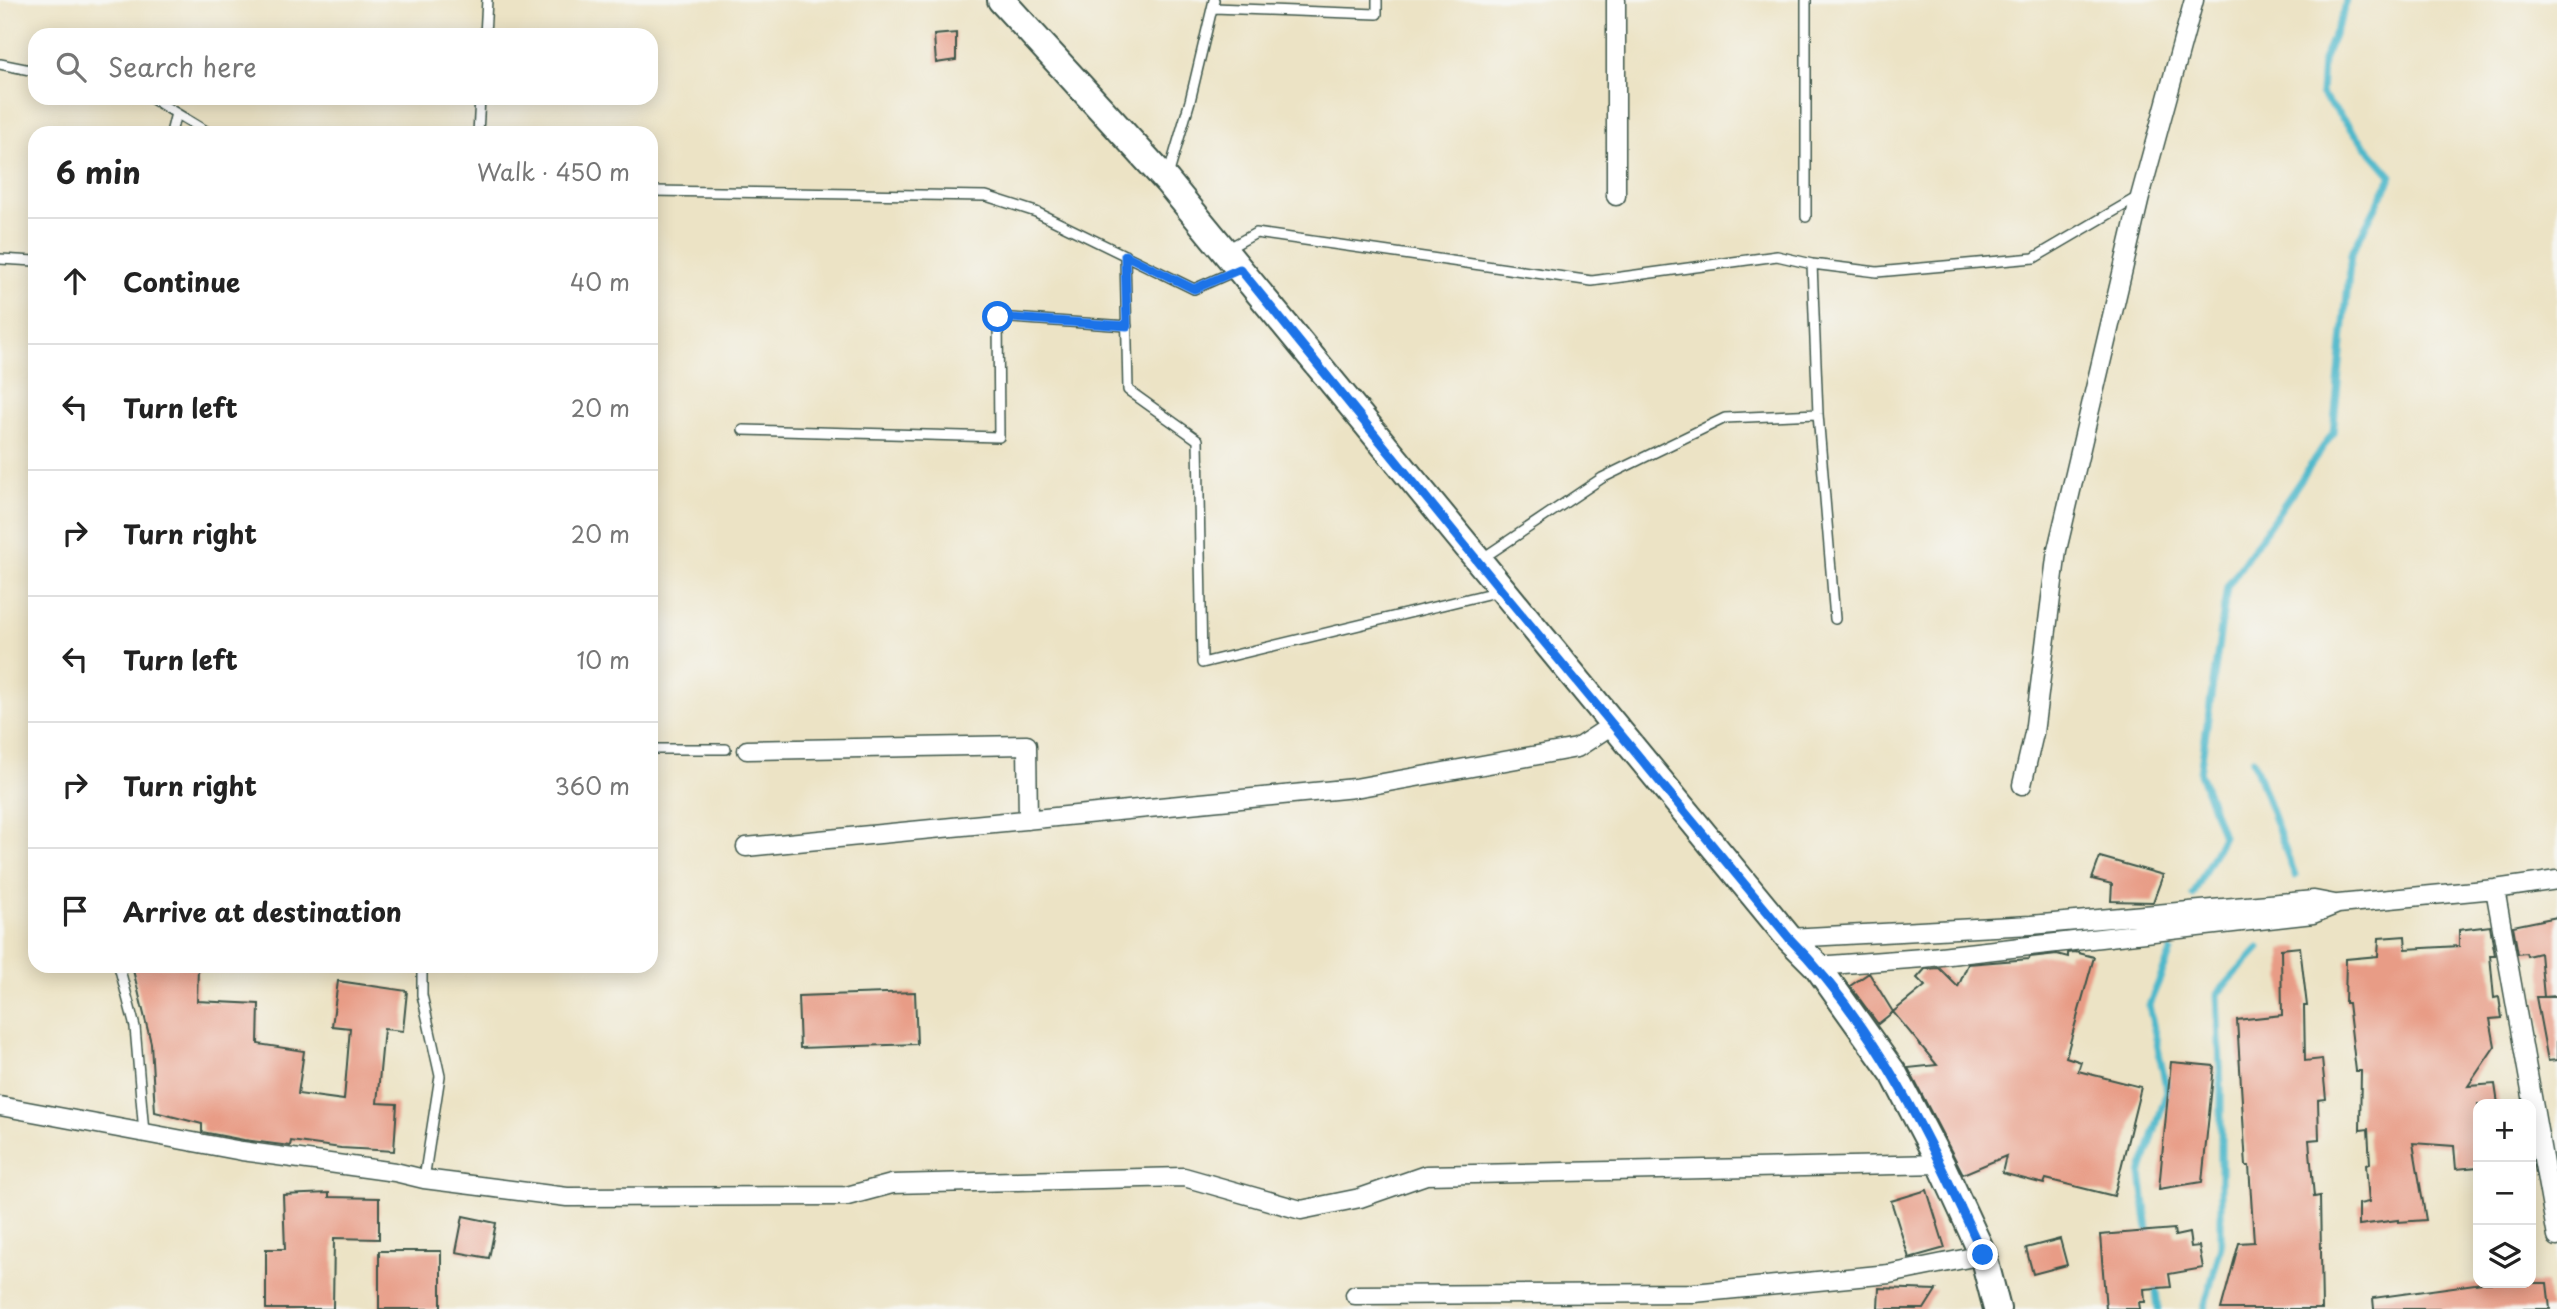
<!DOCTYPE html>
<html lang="en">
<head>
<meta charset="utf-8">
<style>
	body { margin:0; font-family:"Playpen Sans",sans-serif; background:#f2f2f2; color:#222 }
	.controls { position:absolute; right:21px; bottom:21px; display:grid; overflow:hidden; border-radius:14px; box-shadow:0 4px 18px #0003 }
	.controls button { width:63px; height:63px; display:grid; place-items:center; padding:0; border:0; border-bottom:2px solid #e0e0e0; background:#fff; color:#222; font:35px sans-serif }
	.stop { position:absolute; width:21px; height:21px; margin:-16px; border:5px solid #1a73e8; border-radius:50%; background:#fff }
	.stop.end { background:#1a73e8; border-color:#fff; box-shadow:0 2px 7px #0008 }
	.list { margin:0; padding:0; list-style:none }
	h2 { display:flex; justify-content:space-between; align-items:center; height:91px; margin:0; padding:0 28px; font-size:30px }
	h2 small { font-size:23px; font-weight:400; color:#767676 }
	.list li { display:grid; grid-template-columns:46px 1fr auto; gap:21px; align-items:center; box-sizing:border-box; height:126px; padding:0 28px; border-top:2px solid #e0e0e0 }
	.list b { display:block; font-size:26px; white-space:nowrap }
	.list em { font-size:23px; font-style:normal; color:#767676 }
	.icon { flex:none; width:38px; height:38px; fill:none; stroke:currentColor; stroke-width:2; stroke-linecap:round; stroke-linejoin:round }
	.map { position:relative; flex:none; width:2557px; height:1309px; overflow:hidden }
	.search { position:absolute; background:#fff; box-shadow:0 4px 18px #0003; left:28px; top:28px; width:630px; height:77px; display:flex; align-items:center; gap:18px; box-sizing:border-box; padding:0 24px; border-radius:21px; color:#767676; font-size:26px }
	.panel { position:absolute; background:#fff; box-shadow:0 4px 18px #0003; left:28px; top:126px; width:630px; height:847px; border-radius:21px }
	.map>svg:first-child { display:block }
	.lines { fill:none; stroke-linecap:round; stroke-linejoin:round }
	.stream { stroke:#4db8ca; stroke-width:7 }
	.building { fill:#e89c86 }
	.service-casing { stroke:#3e564a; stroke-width:12 }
	.minor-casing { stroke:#3e564a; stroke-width:21 }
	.secondary-casing { stroke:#3e564a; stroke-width:30 }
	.service { stroke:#fff; stroke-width:9 }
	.minor { stroke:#fff; stroke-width:18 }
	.secondary { stroke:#fff; stroke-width:26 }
	.route { stroke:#1a73e8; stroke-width:9 }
</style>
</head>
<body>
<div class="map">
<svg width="2557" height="1309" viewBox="0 0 2557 1309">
	<rect width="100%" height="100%" fill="#f6f6f2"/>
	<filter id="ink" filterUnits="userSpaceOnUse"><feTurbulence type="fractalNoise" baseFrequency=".0143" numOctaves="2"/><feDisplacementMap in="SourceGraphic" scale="14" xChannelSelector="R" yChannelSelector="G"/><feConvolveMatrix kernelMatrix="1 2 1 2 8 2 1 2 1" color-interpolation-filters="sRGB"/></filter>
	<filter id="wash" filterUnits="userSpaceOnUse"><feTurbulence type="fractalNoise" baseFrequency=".00686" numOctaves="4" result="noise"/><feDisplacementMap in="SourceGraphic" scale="28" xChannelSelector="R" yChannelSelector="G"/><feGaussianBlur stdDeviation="1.57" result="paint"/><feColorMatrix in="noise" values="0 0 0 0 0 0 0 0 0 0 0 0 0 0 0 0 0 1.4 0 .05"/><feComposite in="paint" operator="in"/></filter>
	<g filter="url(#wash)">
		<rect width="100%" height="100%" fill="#ece3c5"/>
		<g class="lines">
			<path class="stream" d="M2253 760 2295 876
				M2193 895 2223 836 2200 773 2227 587 2333 433 2351 254 2392 176 2321 94 2323 60 2344 12 2346 0
				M2149 1238 2141 1174 2167 1091 2149 1005 2171 952
				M2155 1281 2158 1309
				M2204 1309 2221 1246V1089L2217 994 2259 948"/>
		</g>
		<g id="blocks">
			<path class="building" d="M956 33V60L936 63 934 35Z
				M2100 857 2163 875 2153 902 2111 901 2112 884 2092 879Z
				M2557 917V996L2544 997 2540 953 2527 956 2526 953 2518 954 2513 926Z
				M2490 926 2495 955H2490L2494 998 2499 997 2502 1018 2490 1019 2495 1046 2468 1086 2495 1084 2498 1104H2478V1167L2456 1169 2454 1146 2413 1143 2426 1220 2398 1222V1220L2359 1225V1204L2369 1202 2366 1165 2370 1164 2368 1129 2360 1130 2361 1071H2356L2348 1003H2345L2346 959 2378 956 2379 938 2405 936 2406 949 2459 946V930Z
				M2300 947 2307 1006H2304L2305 1061 2322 1059 2326 1099 2318 1100 2319 1139 2309 1140 2314 1197 2320 1196 2322 1309H2221L2239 1243 2254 1242 2249 1166H2246L2237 1020 2282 1015 2281 949Z
				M2075 952 2094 957 2066 1057 2081 1062 2078 1071 2141 1087 2114 1196 2046 1179 2044 1184 2002 1173 2006 1156 1963 1174 1908 1068 1937 1065 1893 1012 1925 986 1917 978 1925 969 1939 968 1958 987 1968 964 2029 959 2030 957 2057 954 2068 957V953Z
				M132 966 198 967 197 1001 259 1004 258 1044 304 1051 298 1094 344 1100 350 1028 332 1026 338 981 407 991 403 1031 384 1029 377 1103 397 1104 394 1151 341 1148 291 1141 290 1146 244 1140 202 1132V1124L155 1112 151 1043Z
				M1869 973 1893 1012 1878 1024 1850 986Z
				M915 992 917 1044 800 1048 798 996Z
				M2536 997H2557V1060L2548 1061Z
				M2171 1062 2214 1066 2202 1182 2159 1189Z
				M1927 1190 1945 1248 1909 1258 1891 1201Z
				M329 1193V1197L379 1198V1239L334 1238 333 1309H266V1249H285L283 1195Z
				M463 1216 496 1223 489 1258 456 1252Z
				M2174 1229 2175 1236 2189 1233 2191 1247 2199 1246 2203 1268 2169 1274 2171 1287 2144 1289 2145 1302H2139L2140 1309H2106L2100 1235Z
				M2060 1239 2067 1265 2033 1274 2026 1248Z
				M379 1251H441V1309H379Z
				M2482 1283H2547L2550 1309H2374L2373 1298Z
				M1879 1288 1936 1290 1924 1309H1878Z"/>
		</g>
	</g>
	<g filter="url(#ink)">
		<use href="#blocks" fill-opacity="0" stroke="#3e564a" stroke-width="2"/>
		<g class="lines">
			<g class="service-casing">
				<path id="service" d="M1806 0V217
					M1214 8 1377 14V0
					M485 35 487 0
					M0 64 35 71
					M151 98 209 133
					M171 133 176 113
					M478 133 480 98
					M1168 176 1190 101 1214 0
					M651 191 986 196 1036 212 1194 289 1235 271
					M1227 249 1256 233 1592 281 1777 256 1812 264 1877 272 2034 258 2138 197
					M1125 255 1128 390 1198 440 1202 663 1500 591
					M0 259 35 261
					M1812 264 1818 414 1835 619
					M743 430 999 437 998 317 1127 326
					M1480 560 1602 478 1725 418 1818 414
					M651 749H726
					M119 966 135 1027 144 1133
					M422 966V995L440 1076 424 1179"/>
			</g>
			<g class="minor-casing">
				<path id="minor" d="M1616 196V0
					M747 750 1027 745 1028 820
					M2022 785 2034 733 2057 550 2140 197 2194 0
					M746 847 1355 788 1577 748 1612 725
					M2495 889 2557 1237
					M1789 938 2031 925 2314 900 2335 904
					M1817 966 1923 958 2313 914 2338 904 2495 889 2557 880
					M0 1106 242 1151 395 1172 424 1179 567 1197 847 1196 892 1184 1184 1177 1301 1210 1360 1198 1426 1175 1941 1164
					M1355 1295 1694 1293 1889 1274 1983 1255"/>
			</g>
			<g class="secondary-casing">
				<path id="secondary" d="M1001 0 1167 181 1789 938 1817 966 1894 1074 1941 1164 1983 1255 1997 1309"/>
			</g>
			<use href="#service" class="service"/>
			<use href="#minor" class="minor"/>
			<use href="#secondary" class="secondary"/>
		</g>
	</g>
	<g class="lines" filter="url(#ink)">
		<path class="route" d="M998 317 1127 326 1125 255 1194 289 1240 269 1502 591 1789 938C1878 1027 1931 1143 1983 1255"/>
	</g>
</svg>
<div class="controls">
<button>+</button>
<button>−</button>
<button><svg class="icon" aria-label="layers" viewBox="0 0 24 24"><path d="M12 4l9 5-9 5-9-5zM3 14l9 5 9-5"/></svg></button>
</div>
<div class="stop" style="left:998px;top:317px"></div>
<div class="stop end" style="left:1983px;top:1255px"></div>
<div class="search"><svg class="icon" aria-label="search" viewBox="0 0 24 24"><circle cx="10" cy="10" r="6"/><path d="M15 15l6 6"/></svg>Search here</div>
<section class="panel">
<h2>6 min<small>Walk · 450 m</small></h2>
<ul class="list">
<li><svg class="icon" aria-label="ahead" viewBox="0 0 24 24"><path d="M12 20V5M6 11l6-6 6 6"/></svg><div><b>Continue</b></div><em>40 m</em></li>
<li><svg class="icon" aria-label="left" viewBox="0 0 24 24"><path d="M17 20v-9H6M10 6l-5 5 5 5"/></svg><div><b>Turn left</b></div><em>20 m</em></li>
<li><svg class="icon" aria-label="right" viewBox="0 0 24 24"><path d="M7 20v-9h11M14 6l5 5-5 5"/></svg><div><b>Turn right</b></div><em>20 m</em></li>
<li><svg class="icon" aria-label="left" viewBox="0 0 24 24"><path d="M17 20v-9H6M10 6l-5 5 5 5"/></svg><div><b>Turn left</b></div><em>10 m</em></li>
<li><svg class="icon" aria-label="right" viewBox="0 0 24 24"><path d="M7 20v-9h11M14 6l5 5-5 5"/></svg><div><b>Turn right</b></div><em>360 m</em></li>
<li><svg class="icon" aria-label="arrive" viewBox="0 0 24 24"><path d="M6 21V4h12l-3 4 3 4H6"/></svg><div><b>Arrive at destination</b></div></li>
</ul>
</section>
</div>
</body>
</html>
